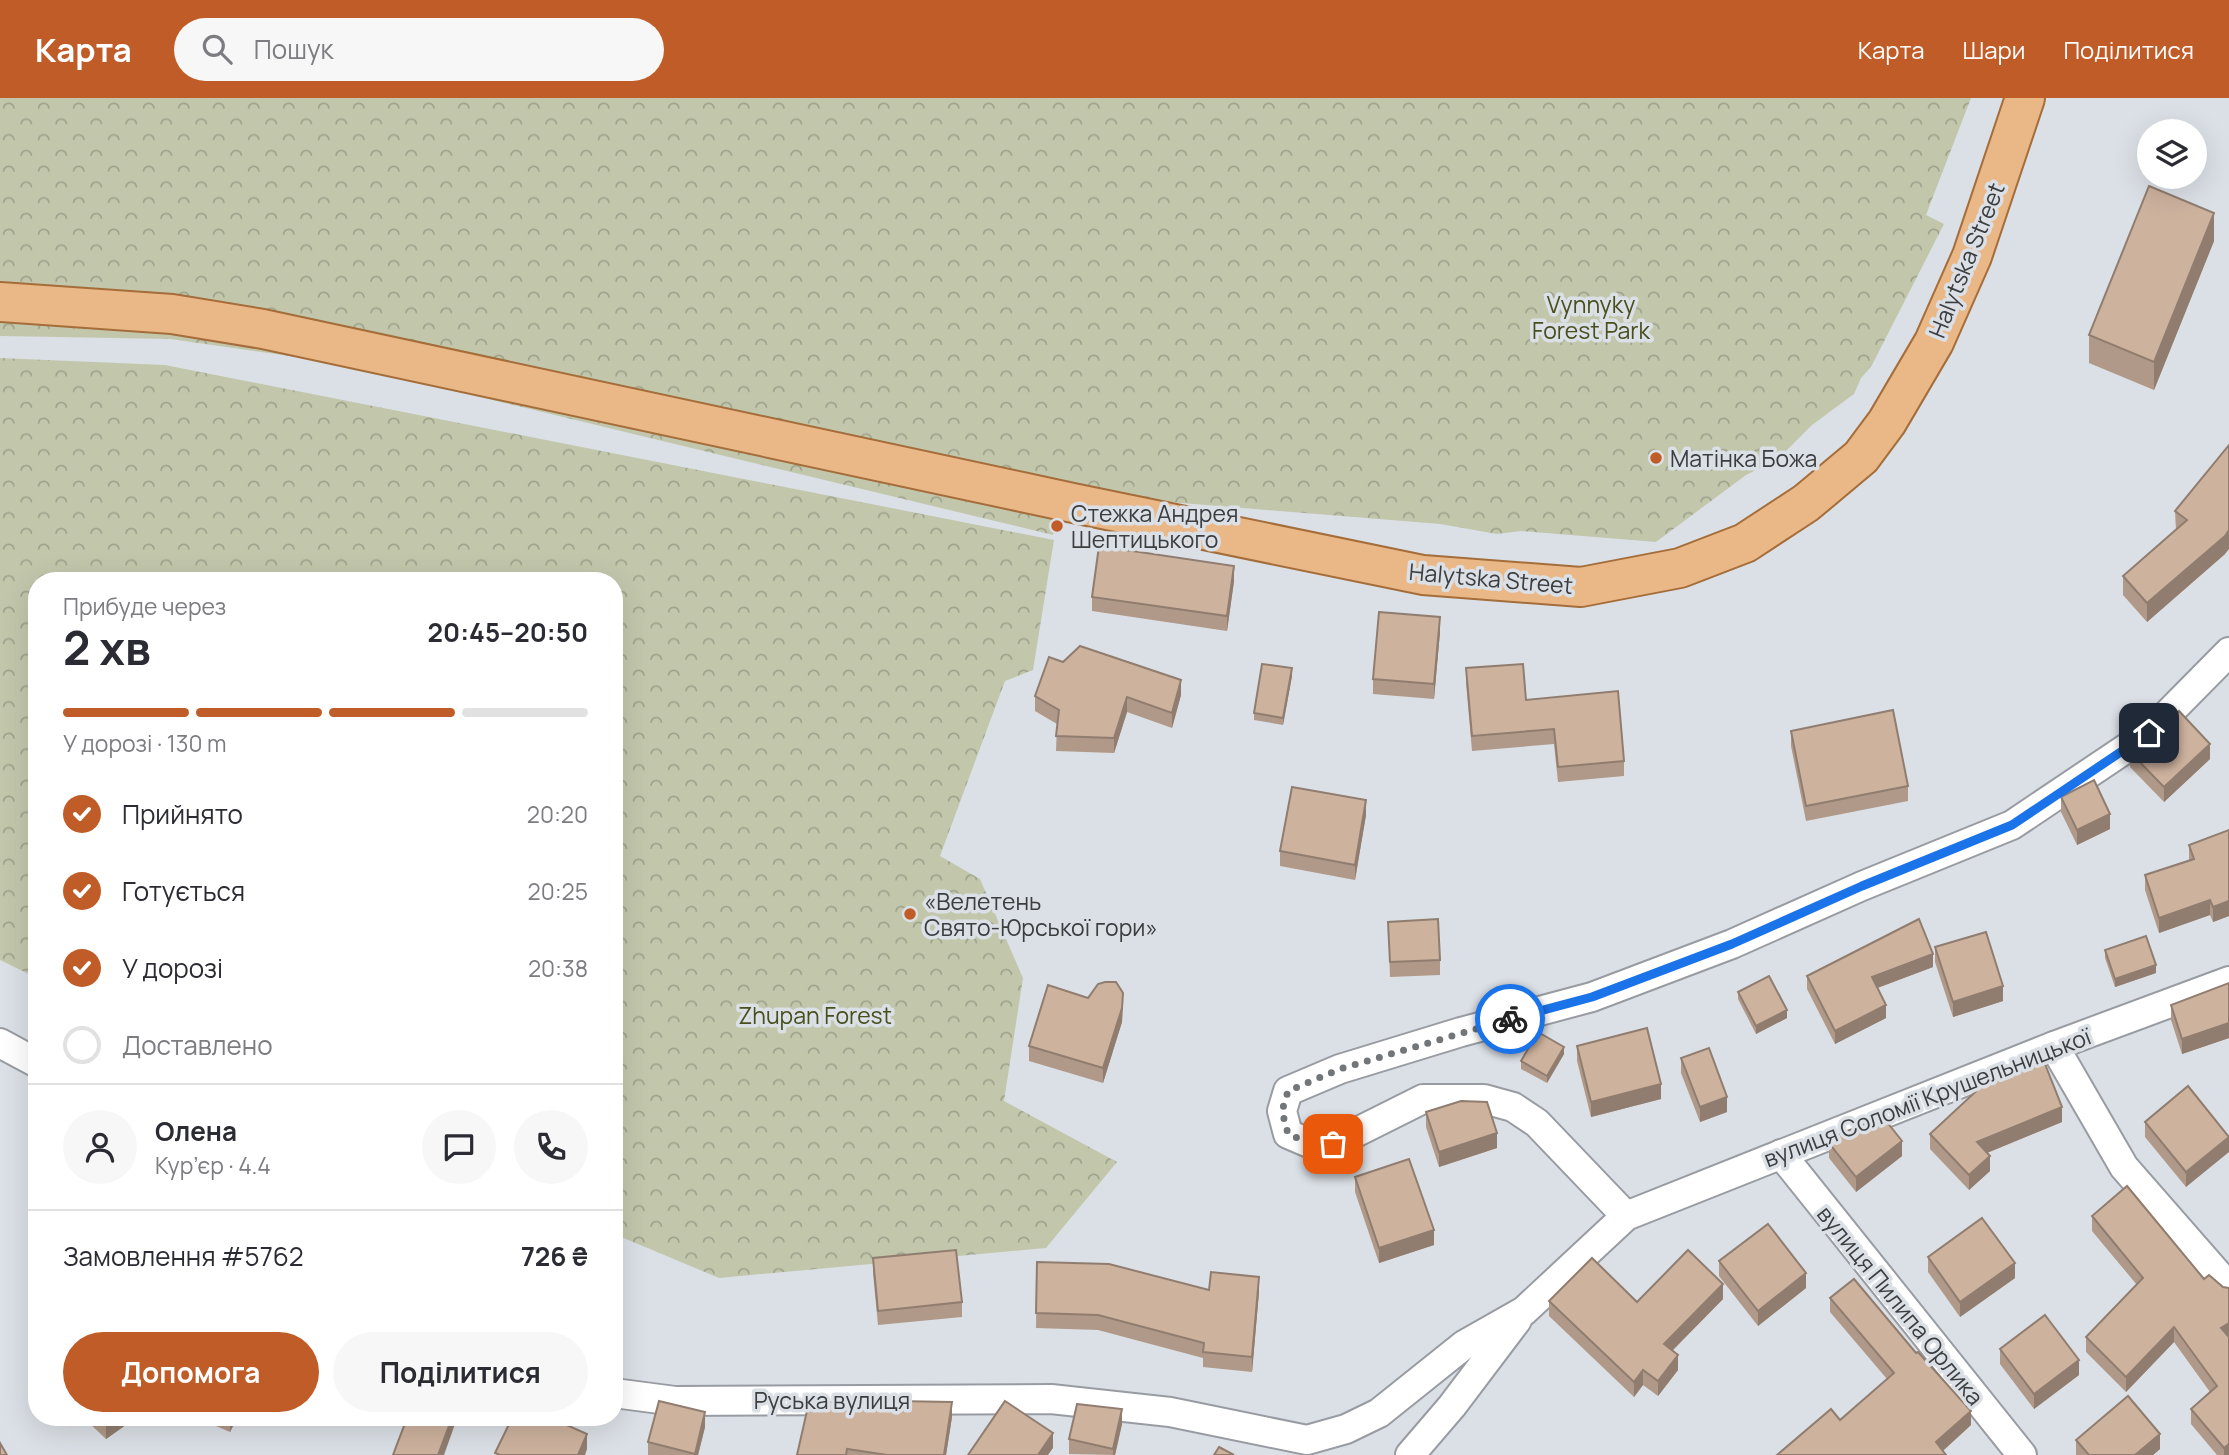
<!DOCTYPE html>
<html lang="uk">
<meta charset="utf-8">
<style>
body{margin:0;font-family:Manrope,sans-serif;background:#f7f7f7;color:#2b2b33;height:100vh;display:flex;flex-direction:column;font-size:26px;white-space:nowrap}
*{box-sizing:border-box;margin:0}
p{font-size:23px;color:#7c7c81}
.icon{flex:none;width:38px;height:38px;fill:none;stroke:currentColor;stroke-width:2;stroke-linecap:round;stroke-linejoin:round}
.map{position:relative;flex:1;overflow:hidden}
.side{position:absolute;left:28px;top:474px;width:595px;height:854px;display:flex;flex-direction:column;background:#fff;border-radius:28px;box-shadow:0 7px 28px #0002}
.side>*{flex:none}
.fabs{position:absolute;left:2137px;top:21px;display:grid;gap:14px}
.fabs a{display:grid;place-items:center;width:70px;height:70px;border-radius:50%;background:#fff;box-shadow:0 7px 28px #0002;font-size:35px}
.pin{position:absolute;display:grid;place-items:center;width:60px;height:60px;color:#fff;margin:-30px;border-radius:14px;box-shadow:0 4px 10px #0006}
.courier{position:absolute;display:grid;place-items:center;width:70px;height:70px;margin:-35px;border:5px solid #1a73e8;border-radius:50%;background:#fff;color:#222;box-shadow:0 2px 9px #0007}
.summary em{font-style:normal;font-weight:700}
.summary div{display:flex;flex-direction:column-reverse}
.summary{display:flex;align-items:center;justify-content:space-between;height:119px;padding:0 35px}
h1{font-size:46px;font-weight:700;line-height:52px}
.bar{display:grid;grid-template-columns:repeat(4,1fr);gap:10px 7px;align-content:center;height:84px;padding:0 35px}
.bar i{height:9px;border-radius:5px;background:#e1e1e2}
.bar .on{background:#c05c27}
.bar p{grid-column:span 4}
.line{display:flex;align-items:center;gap:18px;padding:0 35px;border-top:2px solid #e1e1e2}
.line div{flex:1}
.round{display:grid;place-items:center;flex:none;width:74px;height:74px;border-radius:37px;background:#f7f7f7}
ol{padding:0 35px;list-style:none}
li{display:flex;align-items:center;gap:21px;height:77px}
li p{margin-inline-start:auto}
li .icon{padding:7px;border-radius:50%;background:#c05c27;color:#fff;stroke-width:4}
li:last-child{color:#7c7c81}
li i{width:38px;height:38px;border:4px solid #e1e1e2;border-radius:50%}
.primary-button{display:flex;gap:14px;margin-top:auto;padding:14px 35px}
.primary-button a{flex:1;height:80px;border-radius:42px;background:#c05c27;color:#fff;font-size:28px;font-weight:700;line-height:80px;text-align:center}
.primary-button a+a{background:#f7f7f7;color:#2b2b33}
header{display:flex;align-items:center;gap:42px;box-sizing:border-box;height:98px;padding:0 35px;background:#c05c27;color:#fff}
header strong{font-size:33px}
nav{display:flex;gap:38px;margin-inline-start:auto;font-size:24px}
.search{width:490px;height:63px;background:#f7f7f7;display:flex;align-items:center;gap:18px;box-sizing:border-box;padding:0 24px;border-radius:38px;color:#7c7c81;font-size:26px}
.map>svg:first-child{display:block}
.forest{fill:url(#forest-crowns)}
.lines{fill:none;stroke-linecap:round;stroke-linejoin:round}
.minor-casing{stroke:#989ca2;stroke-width:32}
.primary-casing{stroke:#a46d3a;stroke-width:42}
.minor{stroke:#fff;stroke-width:28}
.primary{stroke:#eab787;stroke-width:38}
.wall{fill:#b09988}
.shaded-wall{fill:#907d6f}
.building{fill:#cdb29e;stroke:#907d6f;stroke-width:2}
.done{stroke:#737679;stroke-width:7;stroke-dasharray:0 12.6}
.route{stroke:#1a73e8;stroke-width:9}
.poi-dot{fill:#c05c27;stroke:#dbe0e6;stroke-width:2.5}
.labels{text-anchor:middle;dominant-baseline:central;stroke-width:7;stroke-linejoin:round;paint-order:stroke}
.street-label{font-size:23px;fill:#3b3d3f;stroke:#dbe0e6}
.park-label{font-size:23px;fill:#484e1c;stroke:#dbe0e6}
.poi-label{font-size:23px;fill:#3b3d3f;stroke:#dbe0e6;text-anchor:start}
</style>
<header>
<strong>Карта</strong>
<div class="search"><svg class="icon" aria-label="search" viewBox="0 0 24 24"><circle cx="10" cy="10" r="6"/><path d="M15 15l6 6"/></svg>Пошук</div>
<nav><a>Карта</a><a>Шари</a><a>Поділитися</a></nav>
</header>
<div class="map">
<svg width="2229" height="1357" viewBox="0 0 2229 1357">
<defs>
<pattern id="forest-crowns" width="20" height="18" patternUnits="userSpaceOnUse" patternTransform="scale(1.75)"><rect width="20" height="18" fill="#c2c7ac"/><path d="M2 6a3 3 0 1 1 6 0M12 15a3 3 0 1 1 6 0" fill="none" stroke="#9fa38d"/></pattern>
</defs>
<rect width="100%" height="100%" fill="#dbe0e6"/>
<g class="forest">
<path d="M0,0H1971L1926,117L1944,126L1871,269L1861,280L1854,296L1812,327L1778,361L1746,377L1656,444L1521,433L1497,436L1440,426L1070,396L1053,437L339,265L170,241L0,238Z"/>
<path d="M0,260L165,267L1054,442L1033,572L1005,583L940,758L980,781L1023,880L1004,1003L1117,1064L1046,1150L719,1180L614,1136V483H37V880L0,862Z"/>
</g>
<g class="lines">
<g class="minor-casing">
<g id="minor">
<path d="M0,945L37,965"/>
<path d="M2054,948L2124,1069L2229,1189"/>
<path d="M1781,1056L2022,1357"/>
<path d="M1626,1118L1537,1025L1513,1009L1484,1001H1423L1333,1046L1309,1045L1288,1036L1282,1013L1288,993L1340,971L1461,934L1592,899L1732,846L1862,788L2012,727L2149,635L2229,554"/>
<path d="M614,1295L675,1303L1051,1301L1170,1314L1307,1342L1346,1331L1379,1315L1464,1247L1524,1213L1626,1118L2054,948L2229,883"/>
<path d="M1410,1357L1452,1308L1517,1222"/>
</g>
</g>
<g class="primary-casing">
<path id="primary" d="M0,204L172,216L263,231L1073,405L1423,477L1581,489L1680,470L1745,445L1806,405L1861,359L1887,324L1934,244L1972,158L2025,0"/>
</g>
<use href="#minor" class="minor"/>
<use href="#primary" class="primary"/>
</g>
<g class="wall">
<path d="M2214,143L2154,292L2089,265V237Z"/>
<path d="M2175,413L2225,456L2147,524L2123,497V478L2176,432Z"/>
<path d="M1234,483L1227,533L1092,513V499Z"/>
<path d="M1440,534L1434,601L1373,596V581Z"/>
<path d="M1063,564L1181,597L1172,630L1127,614L1114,655L1056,653L1057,626L1035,613V598Z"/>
<path d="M1466,570L1526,602L1624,663V678L1558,684L1554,646L1472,653L1466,585Z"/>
<path d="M1292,578L1283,627L1254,622V615Z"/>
<path d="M1791,633L1908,688V703L1806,723L1791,648Z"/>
<path d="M2130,654L2210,661L2164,704L2130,669Z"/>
<path d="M2061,699L2110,731L2077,747L2061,714Z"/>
<path d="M1366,717L1355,782L1280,768V753Z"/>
<path d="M2229,732V818L2213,824L2210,817L2159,835L2145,792V777L2189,762V747Z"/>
<path d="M1388,824L1440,862V877L1390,879Z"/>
<path d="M1935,849L2003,903L1953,919L1935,864Z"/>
<path d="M2105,852L2156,875L2115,889L2105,860Z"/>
<path d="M1933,869L1877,890L1886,920L1835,946L1807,891V878Z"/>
<path d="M2229,885V940L2182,956L2171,922V907Z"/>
<path d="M1738,894L1787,920L1756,936L1738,901Z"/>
<path d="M1088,900L1123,910L1122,924L1103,985L1029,963V948Z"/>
<path d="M1577,948L1661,1001L1591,1019L1577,963Z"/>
<path d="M1564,956L1547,985L1521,971V963Z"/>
<path d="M1681,960L1727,1014L1700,1024L1681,975Z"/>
<path d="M1426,1014L1497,1050L1439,1069L1426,1029Z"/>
<path d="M2062,1024L1987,1055L1990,1073L1969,1092L1930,1051V1036Z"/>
<path d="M2145,1024L2229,1038L2186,1089L2145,1039Z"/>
<path d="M1829,1045L1902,1058L1856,1094L1829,1060Z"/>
<path d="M1355,1079L1434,1147L1379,1165L1355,1094Z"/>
<path d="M2092,1118L2204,1181L2229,1357H2217L2191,1326V1311L2210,1294L2174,1244L2126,1294L2086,1254V1239L2137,1187L2092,1133Z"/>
<path d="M1928,1159L2015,1180L1960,1219L1928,1174Z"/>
<path d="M873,1160L962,1204V1219L878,1227L873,1175Z"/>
<path d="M1719,1163L1806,1190L1758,1228L1719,1178Z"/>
<path d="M1037,1164L1209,1192L1259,1194L1252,1274L1203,1269V1260L1098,1232L1036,1230Z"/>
<path d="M1830,1200L1971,1327L1943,1353L1840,1322L1887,1281L1830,1214Z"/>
<path d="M1723,1201L1672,1253L1678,1272L1658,1298L1643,1287L1634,1299L1549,1218V1203L1637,1204Z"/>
<path d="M2000,1251L2079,1277L2034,1311L2000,1266Z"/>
<path d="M952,1319L946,1357H797Z"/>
<path d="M87,1320H132L123,1329L106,1341L87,1323Z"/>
<path d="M197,1320H237L230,1334Z"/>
<path d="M1122,1326L1115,1357L1069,1356V1341Z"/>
<path d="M705,1329L698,1357H648V1344Z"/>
<path d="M2076,1342L2160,1351L2153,1357H2076Z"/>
</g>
<g class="shaded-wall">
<path d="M2214,115V143L2154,292V264Z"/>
<path d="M2229,432V451L2225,456L2147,524V505Z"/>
<path d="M1234,468V483L1227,533V518Z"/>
<path d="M1440,519V534L1434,601V586Z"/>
<path d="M1292,570V578L1283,627V620Z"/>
<path d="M1181,582V597L1172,630V615Z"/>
<path d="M1127,599V614L1114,655V640Z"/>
<path d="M2210,646V661L2164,704V689Z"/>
<path d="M1366,702V717L1355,782V767Z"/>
<path d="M2110,716V731L2077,747V732Z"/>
<path d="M2210,802V817L2159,835V820Z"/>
<path d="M2229,803V818L2213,824V809Z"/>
<path d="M1933,856V869L1872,892V879Z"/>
<path d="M2156,867V875L2115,889V881Z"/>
<path d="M2003,888V903L1953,919V904Z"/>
<path d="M1123,895L1122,924L1103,985V970Z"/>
<path d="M1886,907V920L1835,946V933Z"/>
<path d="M1787,912V920L1756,936V928Z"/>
<path d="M2229,925V940L2182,956V941Z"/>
<path d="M1564,949V956L1547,985V978Z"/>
<path d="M1661,986V1001L1591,1019V1004Z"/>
<path d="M1727,999V1014L1700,1024V1009Z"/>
<path d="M2062,1009V1024L1977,1059V1044Z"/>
<path d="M1497,1035V1050L1439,1069V1054Z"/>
<path d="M2229,1039V1054L2186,1089V1074Z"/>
<path d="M1902,1043V1058L1856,1094V1079Z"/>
<path d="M1990,1058V1073L1969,1092V1077Z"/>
<path d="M1434,1132V1147L1379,1165V1150Z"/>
<path d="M2015,1165V1180L1960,1219V1204Z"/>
<path d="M1806,1175V1190L1758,1228V1213Z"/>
<path d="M1259,1179V1194L1252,1274V1259Z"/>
<path d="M1723,1186V1201L1664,1261V1246Z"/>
<path d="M2229,1225V1240L2221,1230Z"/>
<path d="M2174,1229V1244L2126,1294V1279Z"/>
<path d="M1678,1257V1272L1658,1298V1283Z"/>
<path d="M2079,1262V1277L2034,1311V1296Z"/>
<path d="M1643,1272V1287L1634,1299V1284Z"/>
<path d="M952,1304V1319L946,1357H944Z"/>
<path d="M1122,1311V1326L1115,1357H1113V1351Z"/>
<path d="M1971,1313V1327L1938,1357L1936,1344Z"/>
<path d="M705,1314V1329L698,1357H695Z"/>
<path d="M116,1320H132L123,1329L106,1341V1326Z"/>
<path d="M230,1320H237L230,1334Z"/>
<path d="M452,1320H455V1326L444,1357H438Z"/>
<path d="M1053,1335V1350L1048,1357H1038Z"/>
<path d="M587,1336V1351L585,1357H578Z"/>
<path d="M2160,1336V1351L2153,1357H2135Z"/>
<path d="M2229,1346V1357H2224V1350Z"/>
</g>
<g class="building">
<path d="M2149,88L2214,115L2154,264L2089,237Z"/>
<path d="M2229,347V432L2225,438L2147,505L2123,478L2187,422L2175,413Z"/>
<path d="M1099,448L1234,468L1227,518L1092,499Z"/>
<path d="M1379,514L1440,519L1434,586L1373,581Z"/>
<path d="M1080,548L1181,582L1172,615L1127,599L1114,640L1056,638L1059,612L1035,598L1049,559L1063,564Z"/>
<path d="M1262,566L1292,570L1283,620L1254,615Z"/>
<path d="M1523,566L1526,602L1618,593L1624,663L1558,669L1554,631L1472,638L1466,570Z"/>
<path d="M1893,612L1908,688L1806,708L1791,633Z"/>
<path d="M2179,613L2210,646L2164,689L2130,654L2158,634Z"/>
<path d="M2094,682L2110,716L2077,732L2061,699Z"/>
<path d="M1292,689L1366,702L1355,767L1280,753Z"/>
<path d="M2229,732V803L2213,809L2210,802L2159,820L2145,777L2194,761L2189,747Z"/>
<path d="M1438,821L1440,862L1390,864L1388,824Z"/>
<path d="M1919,821L1933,856L1872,879L1886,907L1835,933L1807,878Z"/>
<path d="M1986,834L2003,888L1953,904L1935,849Z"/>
<path d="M2146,838L2156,867L2115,881L2105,852Z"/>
<path d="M1769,878L1787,912L1756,928L1738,894Z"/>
<path d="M1105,884H1116L1123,895L1122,910L1103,970L1029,948L1048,887L1088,900L1098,886Z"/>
<path d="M2229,885V925L2182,941L2171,907Z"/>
<path d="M1647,930L1661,986L1591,1004L1577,948Z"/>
<path d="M1538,934L1564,949L1547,978L1521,963Z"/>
<path d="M1709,950L1727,999L1700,1009L1681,960Z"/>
<path d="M2043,961L2062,1009L1977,1044L1990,1058L1969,1077L1930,1036L1987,983Z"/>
<path d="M2188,988L2229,1039L2186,1074L2145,1024Z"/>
<path d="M1461,1003L1487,1004L1497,1035L1439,1054L1426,1014Z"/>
<path d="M1883,1019L1902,1043L1856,1079L1829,1045L1839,1036Z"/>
<path d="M1409,1061L1434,1132L1379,1150L1355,1079Z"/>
<path d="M2127,1088L2204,1181L2209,1177L2223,1189L2229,1190V1225L2221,1230L2229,1239V1346L2224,1350L2191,1311L2217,1288L2174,1229L2126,1279L2086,1239L2143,1180L2092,1118Z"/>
<path d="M1982,1120L2015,1165L1960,1204L1928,1159Z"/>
<path d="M1768,1126L1806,1175L1758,1213L1719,1163Z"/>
<path d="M956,1152L962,1204L878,1213L873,1160Z"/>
<path d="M1688,1152L1723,1186L1664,1246L1678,1257L1658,1283L1643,1272L1634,1284L1549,1203L1592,1160L1637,1204Z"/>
<path d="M1037,1164L1109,1166L1209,1192L1211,1174L1259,1179L1252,1259L1203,1254L1204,1245L1098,1217L1036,1215Z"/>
<path d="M1854,1181L1916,1255L1918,1254L1971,1313L1936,1344L1946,1357H1777L1831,1311L1840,1322L1894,1275L1830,1200Z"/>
<path d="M2045,1217L2079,1262L2034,1296L2000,1251Z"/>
<path d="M2128,1298L2160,1336L2135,1357H2089L2076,1342Z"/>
<path d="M659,1303L705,1314L695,1356L648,1344Z"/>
<path d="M895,1303L952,1304L944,1357H887L847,1351L846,1357H797L809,1304H856L894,1312Z"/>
<path d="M1005,1303L1053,1335L1038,1357H968Z"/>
<path d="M1077,1306L1122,1311L1113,1351L1069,1341Z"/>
<path d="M99,1320H116L106,1326Z"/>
<path d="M407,1320H452L438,1357H393Z"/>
<path d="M512,1320H551L587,1336L578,1357H500L495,1355Z"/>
<path d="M0,1345L7,1357H0Z"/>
<path d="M1219,1349L1234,1357H1214Z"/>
</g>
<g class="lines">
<path class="done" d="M1333,1046L1309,1045L1288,1036L1282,1013L1288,993L1340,971L1510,921"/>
<path class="route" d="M1510,921L1592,899L1732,846L1862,788L2012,727L2149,635"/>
</g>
<g class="poi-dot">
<circle cx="1656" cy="360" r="7"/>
<circle cx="1057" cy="428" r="7"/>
<circle cx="910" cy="816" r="7"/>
</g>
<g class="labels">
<g class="street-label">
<text transform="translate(1966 162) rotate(-68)">Halytska Street</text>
<text transform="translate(1491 480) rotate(5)">Halytska Street</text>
<text transform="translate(1927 999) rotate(-21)">вулиця Соломії Крушельницької</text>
<text transform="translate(1901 1207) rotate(51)">вулиця Пилипа Орлика</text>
<text x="832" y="1302">Руська вулиця</text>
</g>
<g class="park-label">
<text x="1591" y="206">Vynnyky<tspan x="1591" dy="26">Forest Park</tspan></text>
<text x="815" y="917">Zhupan Forest</text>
</g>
<g class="poi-label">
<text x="1670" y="360">Матінка Божа</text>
<text x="1071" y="415">Стежка Андрея<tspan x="1071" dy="26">Шептицького</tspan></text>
<text x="924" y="803">«Велетень<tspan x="924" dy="26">Свято-Юрської гори»</tspan></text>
</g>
</g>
</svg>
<div class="fabs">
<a><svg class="icon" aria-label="layers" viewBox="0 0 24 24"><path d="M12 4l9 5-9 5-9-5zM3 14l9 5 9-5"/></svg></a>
</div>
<div class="pin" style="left:1333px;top:1046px;background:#ea580c"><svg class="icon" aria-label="bag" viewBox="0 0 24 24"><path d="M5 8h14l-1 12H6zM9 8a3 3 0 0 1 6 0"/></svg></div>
<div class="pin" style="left:2149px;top:635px;background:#1f2937"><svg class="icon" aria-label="home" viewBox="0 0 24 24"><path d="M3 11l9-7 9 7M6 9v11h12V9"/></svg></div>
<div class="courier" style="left:1510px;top:921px"><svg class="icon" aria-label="bike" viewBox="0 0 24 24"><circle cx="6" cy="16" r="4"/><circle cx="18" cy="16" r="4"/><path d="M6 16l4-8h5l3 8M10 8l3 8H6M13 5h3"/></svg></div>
<section class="side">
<div class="summary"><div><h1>2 хв</h1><p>Прибуде через</p></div><em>20:45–20:50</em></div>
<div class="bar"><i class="on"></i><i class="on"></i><i class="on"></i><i></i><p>У дорозі · 130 m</p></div>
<ol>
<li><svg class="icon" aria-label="check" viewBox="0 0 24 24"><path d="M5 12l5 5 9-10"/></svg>Прийнято<p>20:20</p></li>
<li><svg class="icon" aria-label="check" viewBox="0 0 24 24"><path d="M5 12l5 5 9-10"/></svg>Готується<p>20:25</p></li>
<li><svg class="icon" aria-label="check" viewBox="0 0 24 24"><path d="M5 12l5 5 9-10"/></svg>У дорозі<p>20:38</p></li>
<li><i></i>Доставлено</li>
</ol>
<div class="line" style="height:126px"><a class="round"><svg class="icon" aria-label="person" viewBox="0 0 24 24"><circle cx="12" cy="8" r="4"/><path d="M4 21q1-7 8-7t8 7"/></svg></a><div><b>Олена</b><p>Кур’єр · 4.4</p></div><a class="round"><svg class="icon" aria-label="chat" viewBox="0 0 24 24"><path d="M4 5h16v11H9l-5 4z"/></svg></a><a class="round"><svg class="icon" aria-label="phone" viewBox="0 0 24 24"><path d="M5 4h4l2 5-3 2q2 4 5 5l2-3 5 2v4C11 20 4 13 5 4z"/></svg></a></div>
<div class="line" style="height:91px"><div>Замовлення #5762</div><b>726 ₴</b></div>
<div class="primary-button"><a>Допомога</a><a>Поділитися</a></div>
</section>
</div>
